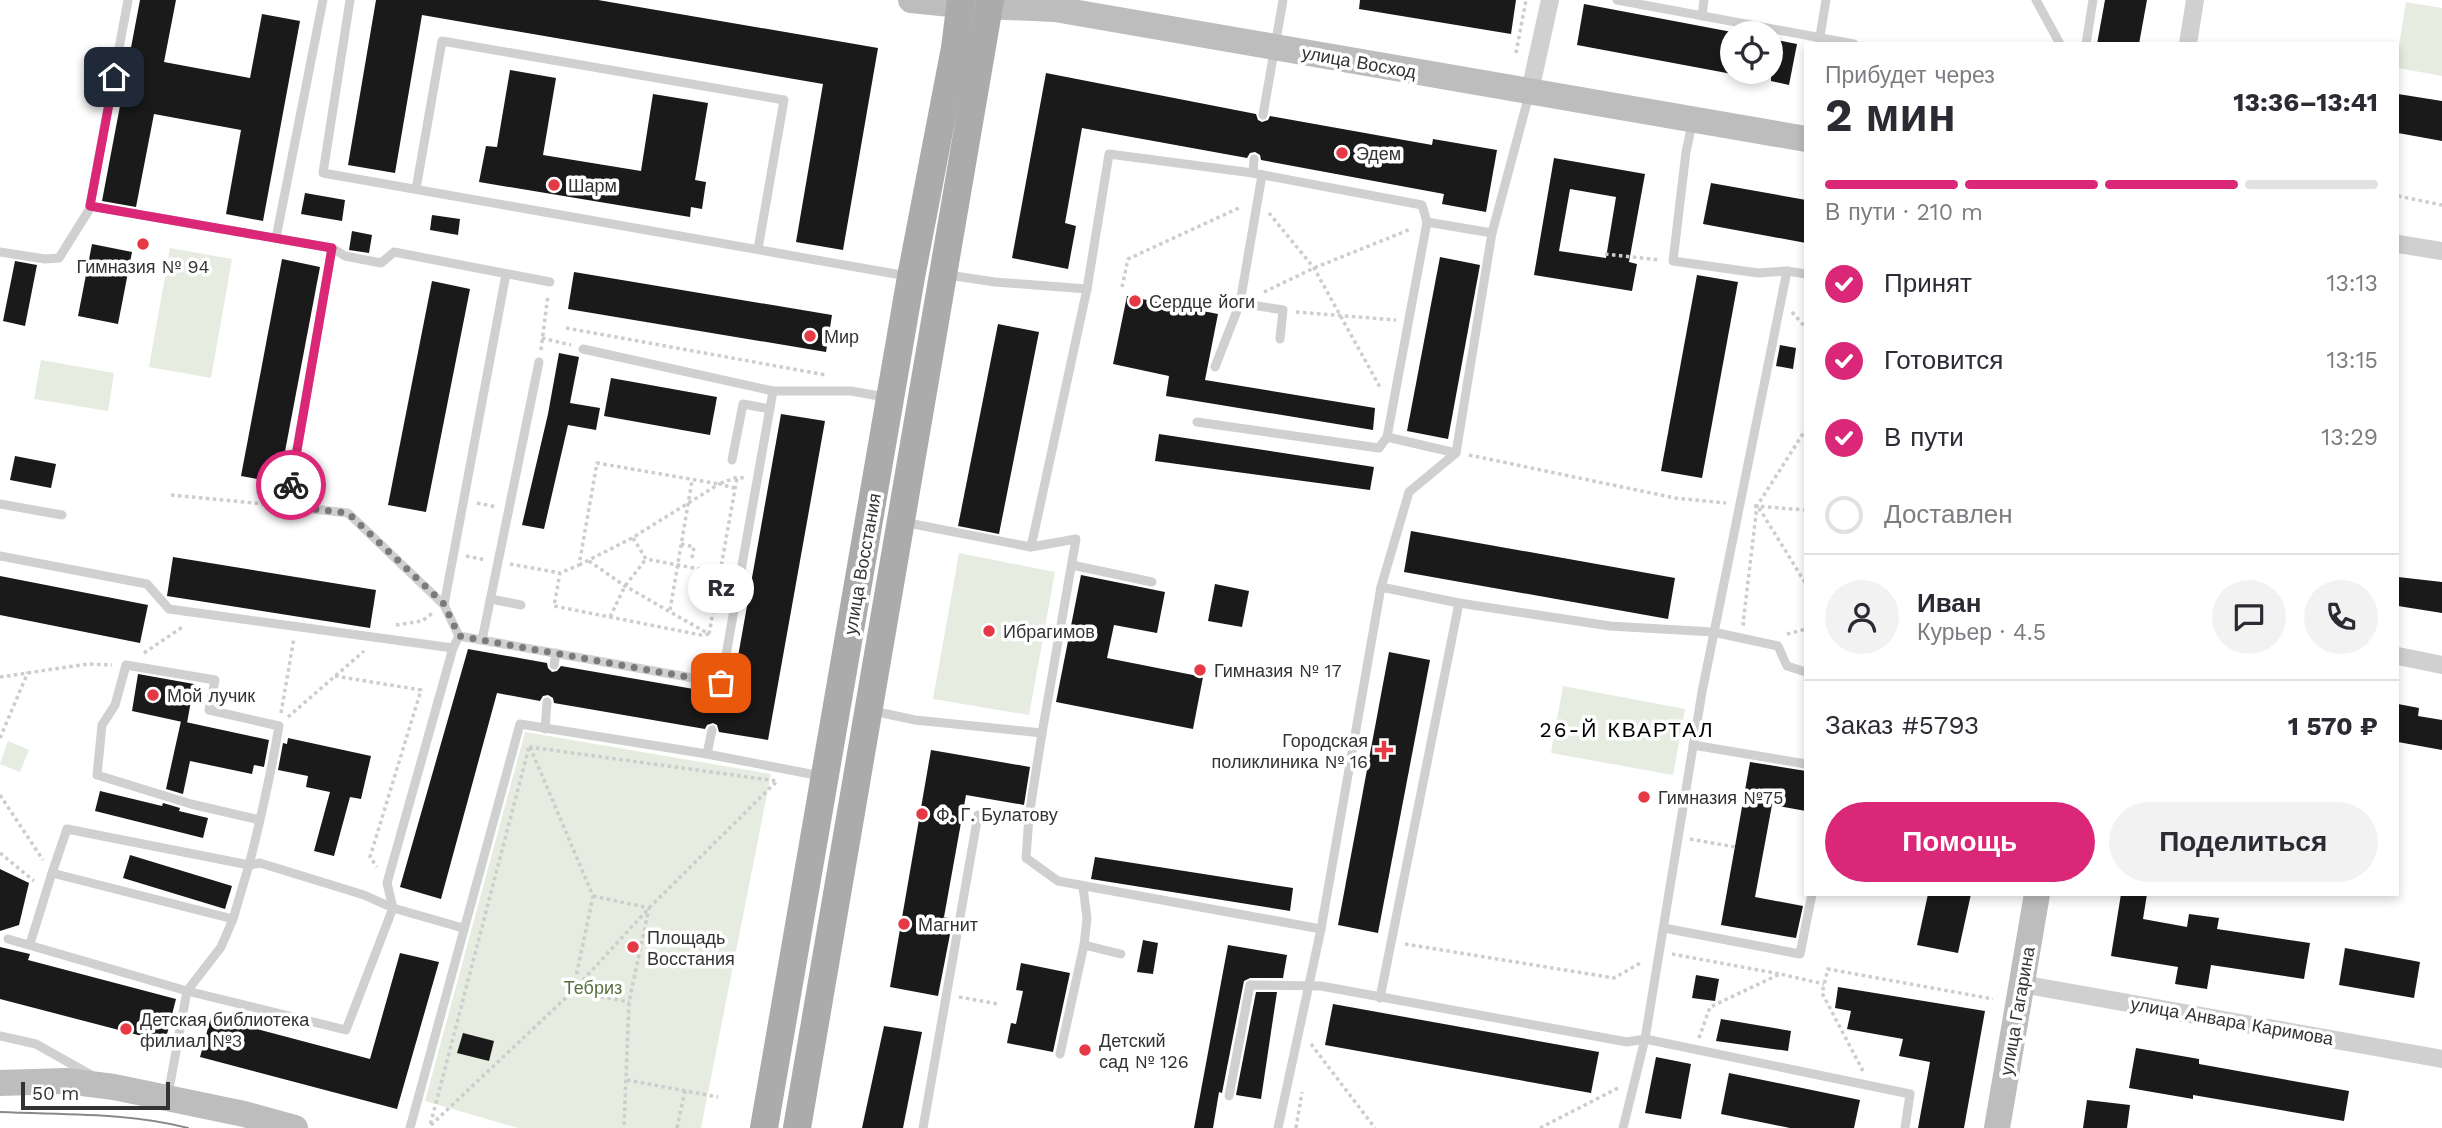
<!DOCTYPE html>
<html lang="ru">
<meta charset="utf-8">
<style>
body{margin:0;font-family:"Work Sans",sans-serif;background:#f2f2f3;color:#2b2b33;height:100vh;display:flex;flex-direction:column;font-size:26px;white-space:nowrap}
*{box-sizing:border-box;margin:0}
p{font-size:23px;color:#7c7c81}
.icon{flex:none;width:38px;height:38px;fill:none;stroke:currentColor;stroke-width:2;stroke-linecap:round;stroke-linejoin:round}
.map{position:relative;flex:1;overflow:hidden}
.drawer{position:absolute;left:1804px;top:42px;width:595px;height:854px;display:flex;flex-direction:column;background:#fff;border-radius:0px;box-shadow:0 4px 10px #0003}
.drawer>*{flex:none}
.buttons{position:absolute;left:1720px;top:21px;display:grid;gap:14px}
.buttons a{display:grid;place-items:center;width:63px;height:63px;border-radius:50%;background:#fff;box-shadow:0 4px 10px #0003;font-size:35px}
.scale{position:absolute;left:21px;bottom:18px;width:149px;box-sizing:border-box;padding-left:7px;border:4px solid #333;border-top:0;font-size:19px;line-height:24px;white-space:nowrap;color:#333;-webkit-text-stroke:5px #fff;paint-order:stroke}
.pin{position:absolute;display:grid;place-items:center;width:60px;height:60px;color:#fff;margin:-30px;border-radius:14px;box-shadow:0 4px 10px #0006}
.courier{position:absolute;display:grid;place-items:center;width:70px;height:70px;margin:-35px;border:5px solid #db2777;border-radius:50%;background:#fff;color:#222;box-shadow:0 2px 9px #0007}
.bubble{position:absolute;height:49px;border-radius:24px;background:#fff;box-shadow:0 4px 10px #0003;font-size:23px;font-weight:700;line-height:49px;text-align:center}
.summary em{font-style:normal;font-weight:700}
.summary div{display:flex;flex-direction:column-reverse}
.summary{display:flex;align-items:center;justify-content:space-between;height:119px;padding:0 21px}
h1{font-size:46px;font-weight:700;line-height:52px}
.bar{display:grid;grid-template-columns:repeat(4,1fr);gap:10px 7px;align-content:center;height:84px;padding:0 21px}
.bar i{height:9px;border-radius:5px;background:#e1e1e2}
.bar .selected{background:#db2777}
.bar p{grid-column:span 4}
.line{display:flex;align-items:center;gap:18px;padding:0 21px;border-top:2px solid #e1e1e2}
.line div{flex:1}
.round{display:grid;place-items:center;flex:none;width:74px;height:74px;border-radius:37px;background:#f2f2f3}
ol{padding:0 21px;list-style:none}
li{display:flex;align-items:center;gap:21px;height:77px}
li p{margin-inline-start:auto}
li .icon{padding:7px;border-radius:50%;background:#db2777;color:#fff;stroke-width:4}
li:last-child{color:#7c7c81}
li i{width:38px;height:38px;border:4px solid #e1e1e2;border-radius:50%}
.primary-button{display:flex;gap:14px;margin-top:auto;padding:14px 21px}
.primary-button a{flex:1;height:80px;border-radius:42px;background:#db2777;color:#fff;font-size:28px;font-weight:700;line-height:80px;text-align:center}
.primary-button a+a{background:#f2f2f3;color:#2b2b33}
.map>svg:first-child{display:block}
.green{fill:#e6ecdf}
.building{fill:#1a1a1a;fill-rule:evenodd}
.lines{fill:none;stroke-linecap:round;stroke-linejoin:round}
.path{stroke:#cdcdcd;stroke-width:3.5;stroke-dasharray:3.5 3.5;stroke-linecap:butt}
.lane{stroke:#d0d0d0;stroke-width:9}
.street{stroke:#d0d0d0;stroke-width:18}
.secondary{stroke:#bdbdbd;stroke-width:26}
.primary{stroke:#ababab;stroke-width:28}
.tram{stroke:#888;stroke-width:2}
.done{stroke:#7a7a7a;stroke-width:7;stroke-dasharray:0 12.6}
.route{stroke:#db2777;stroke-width:9}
.poi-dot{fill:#e63946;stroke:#fff;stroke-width:2.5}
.labels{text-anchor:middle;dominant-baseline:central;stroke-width:7;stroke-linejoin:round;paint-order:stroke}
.street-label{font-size:18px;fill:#333;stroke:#fff}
.poi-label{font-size:18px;fill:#333;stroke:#fff;text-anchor:start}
.park-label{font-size:18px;fill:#56703f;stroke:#fff}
.quarter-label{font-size:21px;letter-spacing:2px;fill:#000;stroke:#fff}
</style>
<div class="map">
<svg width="2442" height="1128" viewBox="0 0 2442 1128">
<rect width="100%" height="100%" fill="#fff"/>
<g class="green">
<path d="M2406,2L2442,8V76L2398,68V51Z"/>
<path d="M170,248L232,259L211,378L149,367Z"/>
<path d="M41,360L114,373L108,411L34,399Z"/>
<path d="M959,553L1055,572L1029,715L933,699Z"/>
<path d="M1563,686L1685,709L1673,775L1551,753Z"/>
<path d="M525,732L771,774L701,1128H518L425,1101Z"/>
<path d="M8,741L29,750L20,772L0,764Z"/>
</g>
<g class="building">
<path d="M140,0H176L164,62L250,78L262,14L300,21L263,221L226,214L241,130L154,114L136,207L102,201Z"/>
<path d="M376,0H598L878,48L843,250L796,242L823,84L422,15L395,173L348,165Z"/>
<path d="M1360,0H1516L1511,34L1359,9Z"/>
<path d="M2105,0H2147L2139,44H2097Z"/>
<path d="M1584,4L1732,32V74L1577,45Z"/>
<path d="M1771,39L1797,44L1789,85L1771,81Z"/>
<path d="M510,70L556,78L543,155L641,171L653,94L708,103L695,180L706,182L702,209L691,207L690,217L479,182L486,146L497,147Z"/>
<path d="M1046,73L1256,114L1258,120L1262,122L1268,120L1270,116L1432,145L1433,139L1497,150L1486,212L1442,204L1444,194L1261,160L1260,155L1255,152L1250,153L1247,158L1082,128L1065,223L1076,226L1068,269L1012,258Z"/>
<path d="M2398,94L2442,101V141L2398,133Z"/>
<path d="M1554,158L1645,174L1629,262L1637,264L1632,291L1534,275ZM1570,189L1616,197L1606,258L1559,251Z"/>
<path d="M1711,183L1806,200V243L1703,224Z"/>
<path d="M305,193L345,200L342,221L301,214Z"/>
<path d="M432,215L460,219L458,235L430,230Z"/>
<path d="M352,231L372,235L369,253L349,250Z"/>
<path d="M92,244L132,252L118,324L78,316Z"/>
<path d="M1440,257L1480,265L1448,439L1407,431Z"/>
<path d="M282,259L320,267L279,483L241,476Z"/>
<path d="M15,261L37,265L25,326L3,321Z"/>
<path d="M574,272L832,315L826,352L568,309Z"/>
<path d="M1697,275L1738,282L1702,478L1661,471Z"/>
<path d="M432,281L470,289L426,512L388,505Z"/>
<path d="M1127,296L1218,314L1205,380L1375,408L1373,430L1166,396L1169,376L1113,364Z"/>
<path d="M998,324L1039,332L999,534L958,526Z"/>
<path d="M1780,345L1796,348L1793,369L1776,366Z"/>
<path d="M559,353L579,357L570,403L600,408L596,430L568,425L544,529L522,525L548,414Z"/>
<path d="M611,378L717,397L710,435L604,416Z"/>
<path d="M781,414L825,421L768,740L719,732L717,725L713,723L707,725L705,729L554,703L553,698L548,695L543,696L540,701L497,693L441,899L400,887L468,649L547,663L548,668L552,672L557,671L561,666L711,692L713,698L717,701L722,699L725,695L731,696Z"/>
<path d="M1159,434L1374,467L1370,490L1155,461Z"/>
<path d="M15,456L56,464L51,488L10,480Z"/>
<path d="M1411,531L1675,578L1668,619L1404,572Z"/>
<path d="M173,557L376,590L370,628L167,596Z"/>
<path d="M1081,575L1165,592L1157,633L1114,625L1107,658L1203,677L1193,729L1056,702Z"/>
<path d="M0,576L148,605L140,643L0,615Z"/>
<path d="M2398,577L2442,582V613L2398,606Z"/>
<path d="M1215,584L1249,591L1242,627L1208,621Z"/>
<path d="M1389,652L1430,660L1378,933L1338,925Z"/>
<path d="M138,674L194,684L187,723L132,711Z"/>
<path d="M2398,704L2419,708L2418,716L2442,720V750L2398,742Z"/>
<path d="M181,721L269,740L264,767L254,765L252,774L190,761L183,794L166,789Z"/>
<path d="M288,738L371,756L361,799L350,797L334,856L314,851L330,792L306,787L308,776L278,770L283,743L287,744Z"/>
<path d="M931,750L1030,767L1024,805L966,795L944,917L953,919L938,996L890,987Z"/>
<path d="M1750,762L1806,771V811L1772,805L1755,897L1803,906L1796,938L1721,925Z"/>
<path d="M100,791L162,806L163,803L180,808L179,811L208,818L203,838L95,811Z"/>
<path d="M130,855L232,886L225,909L123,878Z"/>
<path d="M1095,857L1293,888L1290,911L1091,879Z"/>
<path d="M0,869L29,883L19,925L0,931Z"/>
<path d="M1928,894H1971L1958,953L1917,945Z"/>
<path d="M2121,894H2147L2143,919L2187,927L2189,914L2219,918L2217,929L2310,943L2304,979L2211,965L2207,989L2175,984L2178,967L2111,956Z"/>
<path d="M1143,940L1158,943L1153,974L1137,972Z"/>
<path d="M1228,945L1287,955L1283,978H1250L1244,981L1222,1093L1219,1092L1213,1128H1194Z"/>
<path d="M0,947L30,954L28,960L176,999L165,1042L0,999Z"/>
<path d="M2345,948L2420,962L2414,998L2339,985Z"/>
<path d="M400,953L439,962L397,1109L200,1057L211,1017L370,1059Z"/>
<path d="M1021,963L1070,973L1053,1052L1007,1043L1011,1023L1016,1024L1023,991L1016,990Z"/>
<path d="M1696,975L1719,979L1715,1001L1692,998Z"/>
<path d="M1838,987L1985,1011L1964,1128H1918L1930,1062L1899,1056L1903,1039L1847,1029L1851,1011L1835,1008Z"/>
<path d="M1256,992H1277L1261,1099L1236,1095Z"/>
<path d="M1333,1004L1599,1052L1591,1093L1325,1045Z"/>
<path d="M1721,1019L1791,1031L1788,1051L1716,1041Z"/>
<path d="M884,1026L922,1032L903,1128H862Z"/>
<path d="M463,1033L494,1041L489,1061L457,1053Z"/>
<path d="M2136,1048L2199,1059V1064L2349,1091L2344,1121L2193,1095V1099L2129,1088Z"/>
<path d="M1656,1057L1691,1064L1681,1119L1645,1113Z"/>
<path d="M1729,1073L1860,1100L1854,1128H1790L1721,1114Z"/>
<path d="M2087,1100L2130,1105L2127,1128H2083Z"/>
</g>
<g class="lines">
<g class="path">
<path d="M1516,53L1526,0"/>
<path d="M2398,196L2442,205"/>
<path d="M1269,213L1314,268L1381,389"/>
<path d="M1605,254L1660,260"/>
<path d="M1122,287L1128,259L1241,207"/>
<path d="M1264,292L1314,268L1411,229"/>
<path d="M1296,312L1396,320"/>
<path d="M1792,312L1806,328"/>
<path d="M566,328L826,375"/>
<path d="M542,338L571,345"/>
<path d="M541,350L548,295"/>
<path d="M1469,455L1675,498L1726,503"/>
<path d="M171,495L275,505"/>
<path d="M477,503L497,507"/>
<path d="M1754,506L1806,510"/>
<path d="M1759,508L1806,584"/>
<path d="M633,538L646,559L720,573"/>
<path d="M681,544L694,547L692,558"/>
<path d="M466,556L486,560"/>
<path d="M589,561L625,586L707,633"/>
<path d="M510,564L560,573"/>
<path d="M579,565L632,538L719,484L735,488"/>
<path d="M670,610L692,481"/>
<path d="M610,617L625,586L646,559"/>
<path d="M1745,624H1743L1757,506L1806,429"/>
<path d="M396,625L422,621L434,612"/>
<path d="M709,634L701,635L554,606L560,573L579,565L597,463L719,484L737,477L744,478"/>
<path d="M709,634L737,478"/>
<path d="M1787,634L1806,629"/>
<path d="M144,653L184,626"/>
<path d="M335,676L421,690L370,857L377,867"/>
<path d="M0,677L88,664L112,665"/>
<path d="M281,713L294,638"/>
<path d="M288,717L364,651"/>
<path d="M0,738L28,672"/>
<path d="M529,747L777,781L649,908L573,991L430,1126Z"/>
<path d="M530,747L593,896L573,991L629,1002"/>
<path d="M0,795L43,860"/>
<path d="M1690,839L1735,847"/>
<path d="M0,853L34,881"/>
<path d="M593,896L649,908L629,1002L624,1128"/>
<path d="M1405,944L1614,978L1642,962"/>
<path d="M1672,954L1780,974"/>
<path d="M959,997L998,1004"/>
<path d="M1699,1038L1710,1007L1780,974L1824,984"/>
<path d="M1311,1044L1375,1128"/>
<path d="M1863,1071L1822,993L1828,969L1993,999"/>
<path d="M627,1080L718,1097"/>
<path d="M677,1128L685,1091"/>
<path d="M1296,1128L1302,1092"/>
<path d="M1540,1128L1618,1088"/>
</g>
<g class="lane">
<path d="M350,0L323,173L907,276"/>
<path d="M1617,0L1854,44"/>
<path d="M2036,0L2060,44"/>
<path d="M1702,16L1704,0"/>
<path d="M1819,42L1826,0"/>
<path d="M2086,44L2093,0"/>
<path d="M1263,115L1283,0"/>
<path d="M1692,124L1686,152L1673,261L1758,273L1787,271"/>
<path d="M1254,159L1253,173L1422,205L1427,222L1492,233"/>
<path d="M416,189L442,41L784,100L758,249"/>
<path d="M90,206L332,248L345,256L381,263L394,252L550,282"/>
<path d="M276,238L323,0"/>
<path d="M332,248L287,506L348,513L444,605L459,636"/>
<path d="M0,252L45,259L59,258L89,210L128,0"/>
<path d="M1806,274L1787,271L1702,692L1645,1039L1910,1094L1905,1128"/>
<path d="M948,275L995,282L1087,289L1109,154L1253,173"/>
<path d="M1240,303L1283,310L1280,339"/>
<path d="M583,349L773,391"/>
<path d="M1215,367L1240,303L1262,175"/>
<path d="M1197,422L1379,448L1387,437L1427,222"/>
<path d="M1387,437L1456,453L1492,233L1529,95"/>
<path d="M732,460L743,404L770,409"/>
<path d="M0,504L62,515"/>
<path d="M903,522L1031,547L1076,539L1042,733"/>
<path d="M1031,547L1087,289"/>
<path d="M0,556L147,584L169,609L453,648"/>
<path d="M1072,565L1152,582"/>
<path d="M1381,587L1459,603L1610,626L1713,632L1778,646L1787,666L1806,672"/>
<path d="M491,599L521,605"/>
<path d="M444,605L506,274"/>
<path d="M482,640L539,362"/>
<path d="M554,665L556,653"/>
<path d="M718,694L721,683"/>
<path d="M873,711L915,720L1042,733L1029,816L1026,858L1058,881L1321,929"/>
<path d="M545,729L547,702"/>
<path d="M1693,745L1806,764"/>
<path d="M707,754L712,730"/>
<path d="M52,873L67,829L249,865C261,818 271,773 279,726L209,710L215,680L126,665L115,705L102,725L97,775L191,804L260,820"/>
<path d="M1664,928L1800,954L1812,894"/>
<path d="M8,939L187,991L346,1030L393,908L387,883L453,648L459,636L721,683L773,391H851L885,397"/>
<path d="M30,944L52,873L233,919"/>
<path d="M1084,945L1121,954"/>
<path d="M1380,998L1459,603"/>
<path d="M0,1036L36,1044L91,1075"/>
<path d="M1060,1054L1084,945L1087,918L1083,887"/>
<path d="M168,1095L187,991L221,947L233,919L249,865L260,863L364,895L393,908L463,928"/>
<path d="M1229,1096L1250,985L1321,986L1627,1042L1645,1039L1623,1128"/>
<path d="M410,1128L520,724L707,754L821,776"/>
<path d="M923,1128L978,815L1029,816"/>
<path d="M1278,1128L1321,929L1381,587L1409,492L1456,453"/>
</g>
<g class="street">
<path d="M2188,44L2195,0"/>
<path d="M1530,91L1550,0"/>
<path d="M2398,244L2442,251"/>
<path d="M2398,656L2442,665"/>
<path d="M2022,984L2442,1059"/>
</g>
<g class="secondary">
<path d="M911,0L960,5L1055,9L1806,139"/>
<path d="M0,1083L66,1081L114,1087L244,1114L295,1128"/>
<path d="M1997,1128L2037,894"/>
</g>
<g class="primary">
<path d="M764,1128L911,277L955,48L961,0"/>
<path d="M797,1128L990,0"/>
</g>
<path class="tram" d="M0,1112C62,1115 128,1112 188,1128"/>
</g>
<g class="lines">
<path class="done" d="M291,485L287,506L348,513L444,604L459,636L721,683"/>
<path class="route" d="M114,77L90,206L332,248L291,485"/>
</g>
<g class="poi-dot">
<circle cx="1342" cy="153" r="7"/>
<circle cx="554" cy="185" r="7"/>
<circle cx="143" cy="244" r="7"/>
<circle cx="1135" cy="301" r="7"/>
<circle cx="810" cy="336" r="7"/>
<circle cx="989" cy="631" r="7"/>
<circle cx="1200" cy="670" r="7"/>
<circle cx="153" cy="695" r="7"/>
<path d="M1380.5 739.5h7v7h7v7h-7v7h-7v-7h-7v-7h7z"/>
<circle cx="1644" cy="797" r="7"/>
<circle cx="922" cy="814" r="7"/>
<circle cx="904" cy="924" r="7"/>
<circle cx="633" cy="947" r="7"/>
<circle cx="126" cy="1029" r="7"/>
<circle cx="1085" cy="1050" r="7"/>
</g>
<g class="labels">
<g class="street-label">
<text transform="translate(1359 62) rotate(10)">улица Восход</text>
<text transform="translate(862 564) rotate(-80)">улица Восстания</text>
<text transform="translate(2017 1011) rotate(-80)">улица Гагарина</text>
<text transform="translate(2232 1021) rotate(10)">улица Анвара Каримова</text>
</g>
<g class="poi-label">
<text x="1356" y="153">Эдем</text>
<text x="568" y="185">Шарм</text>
<text x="143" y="266" text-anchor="middle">Гимназия № 94</text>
<text x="1149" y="301">Сердце йоги</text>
<text x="824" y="336">Мир</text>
<text x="1003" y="631">Ибрагимов</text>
<text x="1214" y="670">Гимназия № 17</text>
<text x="167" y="695">Мой лучик</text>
<text x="1368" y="740" text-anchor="end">Городская<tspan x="1368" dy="21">поликлиника № 16</tspan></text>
<text x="1658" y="797">Гимназия №75</text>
<text x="936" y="814">Ф. Г. Булатову</text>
<text x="918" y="924">Магнит</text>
<text x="647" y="937">Площадь<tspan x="647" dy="21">Восстания</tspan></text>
<text x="140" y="1019">Детская библиотека<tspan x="140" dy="21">филиал №3</tspan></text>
<text x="1099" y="1040">Детский<tspan x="1099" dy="21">сад № 126</tspan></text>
</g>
<g class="park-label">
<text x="593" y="987">Тебриз</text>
</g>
<g class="quarter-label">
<text x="1627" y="729">26-Й КВАРТАЛ</text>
</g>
</g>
</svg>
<div class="buttons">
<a><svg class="icon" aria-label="locate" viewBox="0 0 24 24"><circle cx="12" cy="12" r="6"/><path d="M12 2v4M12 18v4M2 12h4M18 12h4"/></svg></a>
</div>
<div class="scale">50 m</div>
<div class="pin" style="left:721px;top:683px;background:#ea580c"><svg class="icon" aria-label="bag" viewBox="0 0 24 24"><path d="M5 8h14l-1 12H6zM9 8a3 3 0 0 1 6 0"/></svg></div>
<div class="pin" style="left:114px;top:77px;background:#1f2937"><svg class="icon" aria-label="home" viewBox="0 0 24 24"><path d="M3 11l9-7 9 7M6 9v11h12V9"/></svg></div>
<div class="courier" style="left:291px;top:485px"><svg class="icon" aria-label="bike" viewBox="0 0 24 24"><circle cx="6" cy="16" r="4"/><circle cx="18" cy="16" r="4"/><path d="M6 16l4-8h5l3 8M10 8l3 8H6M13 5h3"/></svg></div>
<div class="bubble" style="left:688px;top:564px;width:66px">Rz</div>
<section class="drawer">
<div class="summary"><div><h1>2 мин</h1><p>Прибудет через</p></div><em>13:36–13:41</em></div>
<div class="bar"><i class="selected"></i><i class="selected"></i><i class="selected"></i><i></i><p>В пути · 210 m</p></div>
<ol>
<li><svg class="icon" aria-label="check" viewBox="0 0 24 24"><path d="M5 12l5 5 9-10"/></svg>Принят<p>13:13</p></li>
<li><svg class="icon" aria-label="check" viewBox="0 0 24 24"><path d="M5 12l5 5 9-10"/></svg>Готовится<p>13:15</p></li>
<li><svg class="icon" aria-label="check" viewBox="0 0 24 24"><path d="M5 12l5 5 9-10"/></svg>В пути<p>13:29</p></li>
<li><i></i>Доставлен</li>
</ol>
<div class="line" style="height:126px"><a class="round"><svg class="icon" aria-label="person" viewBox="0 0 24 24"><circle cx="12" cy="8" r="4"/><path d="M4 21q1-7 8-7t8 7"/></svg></a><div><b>Иван</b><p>Курьер · 4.5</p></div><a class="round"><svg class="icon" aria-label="chat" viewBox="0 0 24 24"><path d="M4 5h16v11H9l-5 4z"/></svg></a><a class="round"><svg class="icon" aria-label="phone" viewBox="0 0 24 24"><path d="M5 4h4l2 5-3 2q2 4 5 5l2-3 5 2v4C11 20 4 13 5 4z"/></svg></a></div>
<div class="line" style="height:91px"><div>Заказ #5793</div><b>1 570 ₽</b></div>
<div class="primary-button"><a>Помощь</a><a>Поделиться</a></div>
</section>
</div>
